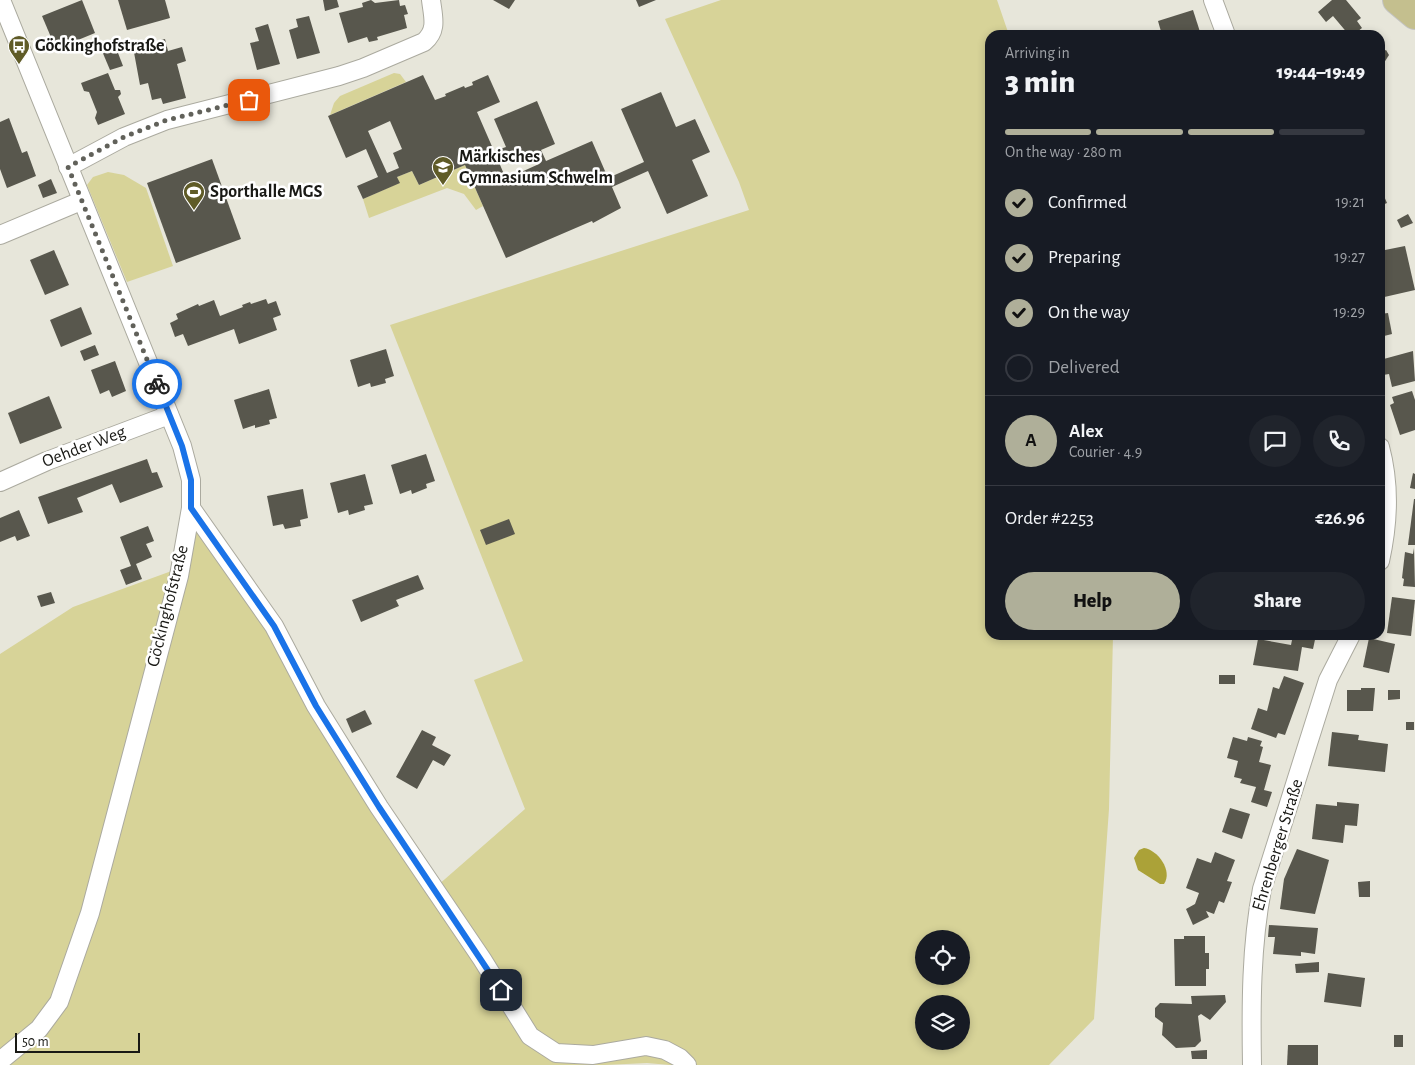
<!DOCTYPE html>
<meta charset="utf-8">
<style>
body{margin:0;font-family:"Alegreya Sans",sans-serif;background:#20242c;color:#f1f3f6;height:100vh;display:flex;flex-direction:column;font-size:19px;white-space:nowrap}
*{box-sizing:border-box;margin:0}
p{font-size:16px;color:#9ea1a6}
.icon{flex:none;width:28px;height:28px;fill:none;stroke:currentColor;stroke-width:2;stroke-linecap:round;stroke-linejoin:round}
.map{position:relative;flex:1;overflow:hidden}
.panel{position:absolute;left:985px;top:30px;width:400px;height:610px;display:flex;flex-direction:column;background:#171b24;border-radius:15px;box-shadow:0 2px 8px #0003}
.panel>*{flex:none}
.controls{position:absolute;left:915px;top:930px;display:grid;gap:10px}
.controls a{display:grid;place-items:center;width:55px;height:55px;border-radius:50%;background:#171b24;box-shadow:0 2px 8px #0003;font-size:25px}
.scale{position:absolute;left:15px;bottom:12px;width:125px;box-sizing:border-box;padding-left:5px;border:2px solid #191915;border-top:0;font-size:14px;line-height:18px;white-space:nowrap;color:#191915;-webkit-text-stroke:4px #fff;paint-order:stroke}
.pin{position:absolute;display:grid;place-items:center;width:42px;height:42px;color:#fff;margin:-21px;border-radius:10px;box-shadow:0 2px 8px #0006}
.courier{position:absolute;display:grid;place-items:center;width:50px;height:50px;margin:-25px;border:4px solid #1a73e8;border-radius:50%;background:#fff;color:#222;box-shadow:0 1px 6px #0007}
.summary em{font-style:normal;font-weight:800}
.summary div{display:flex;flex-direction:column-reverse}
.summary{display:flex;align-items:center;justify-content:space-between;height:85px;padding:0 20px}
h1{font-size:32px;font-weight:800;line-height:38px}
.bar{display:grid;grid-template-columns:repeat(4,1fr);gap:8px 5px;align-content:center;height:60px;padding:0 20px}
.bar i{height:6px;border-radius:4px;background:#363941}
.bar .on{background:#afaf99}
.bar p{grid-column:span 4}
.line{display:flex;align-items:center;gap:12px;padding:0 20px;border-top:1px solid #363941}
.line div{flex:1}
.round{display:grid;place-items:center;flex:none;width:52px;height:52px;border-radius:26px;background:#20242c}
ol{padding:0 20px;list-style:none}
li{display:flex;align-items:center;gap:15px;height:55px}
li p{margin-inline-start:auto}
li .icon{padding:5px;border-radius:50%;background:#afaf99;color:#111;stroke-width:4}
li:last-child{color:#9ea1a6}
li i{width:28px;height:28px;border:2px solid #363941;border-radius:50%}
.cta{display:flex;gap:10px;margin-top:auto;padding:10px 20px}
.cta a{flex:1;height:58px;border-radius:30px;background:#afaf99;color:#111;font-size:20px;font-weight:800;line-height:58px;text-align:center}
.cta a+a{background:#20242c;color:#f1f3f6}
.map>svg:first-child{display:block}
.green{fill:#d7d398;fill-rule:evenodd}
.water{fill:#aba238}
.building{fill:#58574d;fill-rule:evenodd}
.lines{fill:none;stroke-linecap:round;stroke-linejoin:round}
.minor-casing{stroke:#abaa9f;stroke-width:20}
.primary-casing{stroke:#c3c3c2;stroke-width:30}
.minor{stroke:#fff;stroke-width:18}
.primary{stroke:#c4bf8e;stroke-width:28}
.done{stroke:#61615a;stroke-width:5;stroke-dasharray:0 9}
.route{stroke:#1a73e8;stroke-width:6}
.labels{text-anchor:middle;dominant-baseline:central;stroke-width:5;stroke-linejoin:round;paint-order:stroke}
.poi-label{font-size:18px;font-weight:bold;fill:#191915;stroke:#fff;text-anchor:start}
.street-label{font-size:18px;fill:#191915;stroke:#fff}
</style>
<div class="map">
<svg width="1415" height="1065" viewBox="0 0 1415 1065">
<rect width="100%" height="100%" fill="#e7e6da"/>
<g class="green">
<path d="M721,0H997L1009,35H990V463L985,465L990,479V635H1113L1109,809L1094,1019L1049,1065H670L647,1063L605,1065H0V654L73,607L177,569L196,514L363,777L437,886L525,809L474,680L523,661L390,325L749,210L739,182L665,19ZM924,939H961V976H924ZM924,1004H961V1041H924Z"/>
<path d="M394,73L400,74L406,82L330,115L334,103L340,96Z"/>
<path d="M465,165L483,206L476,210L464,194L447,188L369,218L363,199L399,183L397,177L412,171L419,185Z"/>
<path d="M108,172L124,175L146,188L173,266L127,282L87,185L93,177Z"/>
</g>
<path class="water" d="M1144,848C1158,850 1173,871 1164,884H1160L1138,870L1134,858L1139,850Z"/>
<g class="building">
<path d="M82,0L95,33L56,49L42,16Z"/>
<path d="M118,0H165L170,18L127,30Z"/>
<path d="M323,0H337L339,7L325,11Z"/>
<path d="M371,0L375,3L399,0L400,6L405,5L408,14L404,15L407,28L377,37L378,40L369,42L367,37L348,43L339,13L363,7L362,3Z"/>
<path d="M493,0H515L509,9Z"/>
<path d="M636,0H656L639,7Z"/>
<path d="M1332,0H1346L1361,18L1357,21L1362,28L1353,35H1349L1333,16L1326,22L1318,12Z"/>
<path d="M1193,10L1201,35H1162L1158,21Z"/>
<path d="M309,16L320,53L297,59L289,30L298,27L296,19Z"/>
<path d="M268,24L280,64L257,70L250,43L259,41L255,28Z"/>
<path d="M165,39L168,51L182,47L186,61L177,64L186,98L163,104L161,98L152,100L148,83L140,85L133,47Z"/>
<path d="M115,45L123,66L110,70L102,51Z"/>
<path d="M1386,50L1389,55L1380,69V53Z"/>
<path d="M108,73L115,90H120L121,94L118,97L125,114L98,125L95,118L97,112L89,92L84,91L81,83Z"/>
<path d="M423,75L435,100L446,96L445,94L464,86L465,88L473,85L472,82L488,75L500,102L477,112L494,151L506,147L494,119L537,101L555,144L541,150L546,161L592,141L608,178L644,162L621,109L661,92L676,127L695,119L710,152L692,160L708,196L667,214L648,171L612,187L621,208L593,223L592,221L506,258L465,165L419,185L412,171L397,177L400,183L363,199L357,186L378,177L366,149L346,158L328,116ZM390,121L402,149L393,153L399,168L387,173L368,131ZM534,153L539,164L506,179L498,160L509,155L513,162Z"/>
<path d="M9,118L22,153L27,151L36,176L7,188L0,169V122Z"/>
<path d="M212,159L241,239L176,263L147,183Z"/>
<path d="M51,179L57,193L43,198L38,185Z"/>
<path d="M1380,187L1387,203L1380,206Z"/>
<path d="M1408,214L1413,223L1401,228L1397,220Z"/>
<path d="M1405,246L1415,290L1380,298V251Z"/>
<path d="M54,250L69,285L45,295L30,260Z"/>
<path d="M266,299L268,304L276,301L281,315L273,318L277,330L239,344L234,329L188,346L183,334L175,337L170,323L178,319L176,314L198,304L199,306L214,300L220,316L243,307L242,305L250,302L251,304Z"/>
<path d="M81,307L92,334L61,347L50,320Z"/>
<path d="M1388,313L1392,334L1380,337V314Z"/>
<path d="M95,345L99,355L84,361L80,351Z"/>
<path d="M386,349L394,376L385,379L386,383L371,387L370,383L358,387L350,360Z"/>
<path d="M1413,351L1415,381L1392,387L1389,374L1383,375L1380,360Z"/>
<path d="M115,361L126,391L112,397L109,390L100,394L91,370Z"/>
<path d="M269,389L277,418L269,420L270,424L255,428V425L243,429L234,400Z"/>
<path d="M1412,391L1415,400V430L1400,435L1390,405L1394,403L1392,397Z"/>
<path d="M49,396L62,428L20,444L8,413Z"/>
<path d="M426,454L435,481L426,484L427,488L412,494L411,490L400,494L391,465Z"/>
<path d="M147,459L152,473L157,472L163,487L120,503L112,484L77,498L83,512L48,524L38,497Z"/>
<path d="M1413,473L1415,474V489L1410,488Z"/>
<path d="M365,474L373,504L364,506L365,510L349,515L348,510L338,513L330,483Z"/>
<path d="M303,489L308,518L300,520L301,526L285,529L283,524L273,526L267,496Z"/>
<path d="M1414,499H1415V545H1408Z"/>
<path d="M19,510L30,536L17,541L15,536L0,542V518Z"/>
<path d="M509,519L515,534L486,545L480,530Z"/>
<path d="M148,526L154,541L146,544L152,557L136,564L142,579L126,585L120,570L131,566L120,537Z"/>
<path d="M1414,548L1415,587L1403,586L1404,579L1402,578L1405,552L1413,554Z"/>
<path d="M418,575L424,589L396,600L399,606L361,622L352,600Z"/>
<path d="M51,592L55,603L41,607L37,596Z"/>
<path d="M1392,597L1415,600L1411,636L1387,633Z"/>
<path d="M1293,635H1316L1313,649L1302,647L1298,671L1253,665L1258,639L1291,645Z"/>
<path d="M1369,638L1395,644L1389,673L1363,667Z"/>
<rect x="1219" y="675" width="16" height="9"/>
<path d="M1284,676L1304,683L1285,735L1278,733L1276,738L1251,729L1258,708L1267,711L1273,687L1279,689Z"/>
<path d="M1361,688H1375L1373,711H1347V690H1361Z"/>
<path d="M1388,690H1400V699L1388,700Z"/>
<path d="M365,710L372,724L352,733L346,719Z"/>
<rect x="1406" y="722" width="8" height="8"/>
<path d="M422,730L436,737L432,745L451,755L444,766L433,760L417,789L396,777Z"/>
<path d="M1332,732L1359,735L1358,740L1388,744L1385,772L1328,766Z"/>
<path d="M1233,737L1247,741L1248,737L1262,741L1260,746L1263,747L1259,762L1271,765L1264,790L1272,792L1267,807L1251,802L1256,787L1240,783L1242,779L1234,777L1238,761L1227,758Z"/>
<path d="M1337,802L1359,804L1357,826L1345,825L1343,843L1312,839L1316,804L1337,806Z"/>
<path d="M1230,808L1250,814L1242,839L1222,832Z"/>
<path d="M1297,849L1329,860L1315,914L1280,909L1284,879Z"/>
<path d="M1215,852L1235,860L1227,881L1232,882L1224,903L1219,901L1214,914L1206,911L1209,917L1193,925L1186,909L1195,904L1199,893L1186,888L1197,858L1211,863Z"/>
<path d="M1370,881V897H1359L1358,882Z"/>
<path d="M1269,925L1318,928L1315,954L1301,952V956L1273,954L1275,937H1268Z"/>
<path d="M1184,936H1205V953H1209V969H1206V986H1175L1174,939H1184Z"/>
<path d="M1319,962V972L1296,973L1295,964Z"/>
<path d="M1328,973L1365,978L1361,1007L1324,1002Z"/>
<path d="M1225,995L1226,1002L1210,1020L1201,1014L1198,1016L1201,1041L1195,1047L1176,1048L1162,1035L1163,1023L1155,1017V1008L1160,1003L1192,1004L1191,996Z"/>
<rect x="1394" y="1035" width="9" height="12"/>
<path d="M1288,1045H1318V1065H1287Z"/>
<path d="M1207,1050V1059H1192L1191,1051Z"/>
</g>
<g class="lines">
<g class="minor-casing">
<g id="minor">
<path d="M1213,0L1226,35"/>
<path d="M68,167L124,137L167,120L339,76L363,68L424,42C438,30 433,17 431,0"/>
<path d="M0,235L81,201"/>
<path d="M1380,447C1390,484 1388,525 1380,561"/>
<path d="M0,482L47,461L169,415"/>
<path d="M191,508L274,626L316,706L379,807L482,959L530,1036L556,1053L593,1055L646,1046L665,1050L680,1058L687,1065"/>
<path d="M0,1061L39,1029L59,1002L90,913L179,576L191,508V480L182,446L1,0"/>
<path d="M1252,1065C1251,1006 1251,946 1262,889L1328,680L1351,635"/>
</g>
</g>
<g class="primary-casing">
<path id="primary" d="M1397,0L1415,15"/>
</g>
<use href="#minor" class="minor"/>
<use href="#primary" class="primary"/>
</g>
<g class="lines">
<path class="done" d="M157,384L68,167L124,137L167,120L249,100"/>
<path class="route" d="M157,384L182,446L191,480V508L274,626L316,706L379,807L501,990"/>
</g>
<defs>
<g id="bus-pin" transform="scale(1.125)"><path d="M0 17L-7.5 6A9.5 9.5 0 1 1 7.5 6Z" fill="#5f5b27" stroke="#fff"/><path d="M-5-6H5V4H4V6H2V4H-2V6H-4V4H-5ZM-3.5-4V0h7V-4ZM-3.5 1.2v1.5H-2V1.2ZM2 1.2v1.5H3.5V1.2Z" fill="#fff"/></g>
<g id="school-pin" transform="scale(1.125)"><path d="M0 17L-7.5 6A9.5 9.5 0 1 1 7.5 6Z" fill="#5f5b27" stroke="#fff"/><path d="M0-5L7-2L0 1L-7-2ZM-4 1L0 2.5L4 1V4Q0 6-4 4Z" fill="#fff"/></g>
<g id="stadium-pin" transform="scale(1.125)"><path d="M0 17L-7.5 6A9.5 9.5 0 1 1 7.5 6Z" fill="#5f5b27" stroke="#fff"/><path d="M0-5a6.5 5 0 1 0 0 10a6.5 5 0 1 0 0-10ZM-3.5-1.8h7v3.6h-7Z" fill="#fff"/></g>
</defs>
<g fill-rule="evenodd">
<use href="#bus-pin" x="19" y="46"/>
<use href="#school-pin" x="443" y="167"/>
<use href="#stadium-pin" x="194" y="192"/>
</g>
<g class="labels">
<g class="poi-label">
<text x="35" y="46">Göckinghofstraße</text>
<text x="459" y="157">Märkisches<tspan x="459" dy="21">Gymnasium Schwelm</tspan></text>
<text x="210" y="192">Sporthalle MGS</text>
</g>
<g class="street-label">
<text transform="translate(84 447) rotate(-21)">Oehder Weg</text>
<text transform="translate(168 606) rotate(-76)">Göckinghofstraße</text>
<text transform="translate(1278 845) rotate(-73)">Ehrenberger Straße</text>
</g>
</g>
</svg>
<div class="controls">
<a><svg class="icon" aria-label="locate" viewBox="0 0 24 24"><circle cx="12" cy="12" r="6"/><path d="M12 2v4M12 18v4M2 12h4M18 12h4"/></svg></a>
<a><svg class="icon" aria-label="layers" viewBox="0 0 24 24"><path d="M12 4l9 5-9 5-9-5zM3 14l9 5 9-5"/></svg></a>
</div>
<div class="scale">50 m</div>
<div class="pin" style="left:249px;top:100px;background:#ea580c"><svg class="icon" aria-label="bag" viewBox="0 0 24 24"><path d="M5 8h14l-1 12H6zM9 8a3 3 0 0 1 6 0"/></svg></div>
<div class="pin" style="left:501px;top:990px;background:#1f2937"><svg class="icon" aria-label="home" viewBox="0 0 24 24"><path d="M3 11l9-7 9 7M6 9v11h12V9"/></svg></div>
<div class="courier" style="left:157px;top:384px"><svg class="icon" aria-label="bike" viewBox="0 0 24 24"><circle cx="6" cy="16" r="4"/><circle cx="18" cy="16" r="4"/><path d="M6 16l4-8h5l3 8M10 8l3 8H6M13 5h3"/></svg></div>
<section class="panel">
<div class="summary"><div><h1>3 min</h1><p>Arriving in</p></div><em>19:44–19:49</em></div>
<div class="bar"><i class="on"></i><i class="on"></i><i class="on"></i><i></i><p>On the way · 280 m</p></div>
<ol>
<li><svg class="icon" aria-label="check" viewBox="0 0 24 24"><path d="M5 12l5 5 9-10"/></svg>Confirmed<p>19:21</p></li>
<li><svg class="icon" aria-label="check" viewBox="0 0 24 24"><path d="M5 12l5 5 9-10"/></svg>Preparing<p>19:27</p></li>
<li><svg class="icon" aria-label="check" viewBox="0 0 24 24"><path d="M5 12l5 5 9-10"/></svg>On the way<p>19:29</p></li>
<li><i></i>Delivered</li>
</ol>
<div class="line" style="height:90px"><b class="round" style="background:#afaf99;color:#111">A</b><div><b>Alex</b><p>Courier · 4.9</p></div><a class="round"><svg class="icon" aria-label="chat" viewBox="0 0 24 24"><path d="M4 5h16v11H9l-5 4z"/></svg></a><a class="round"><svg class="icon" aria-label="phone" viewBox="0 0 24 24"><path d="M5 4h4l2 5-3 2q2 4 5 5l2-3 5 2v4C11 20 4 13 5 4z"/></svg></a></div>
<div class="line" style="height:65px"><div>Order #2253</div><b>€26.96</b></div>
<div class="cta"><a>Help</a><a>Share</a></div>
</section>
</div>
